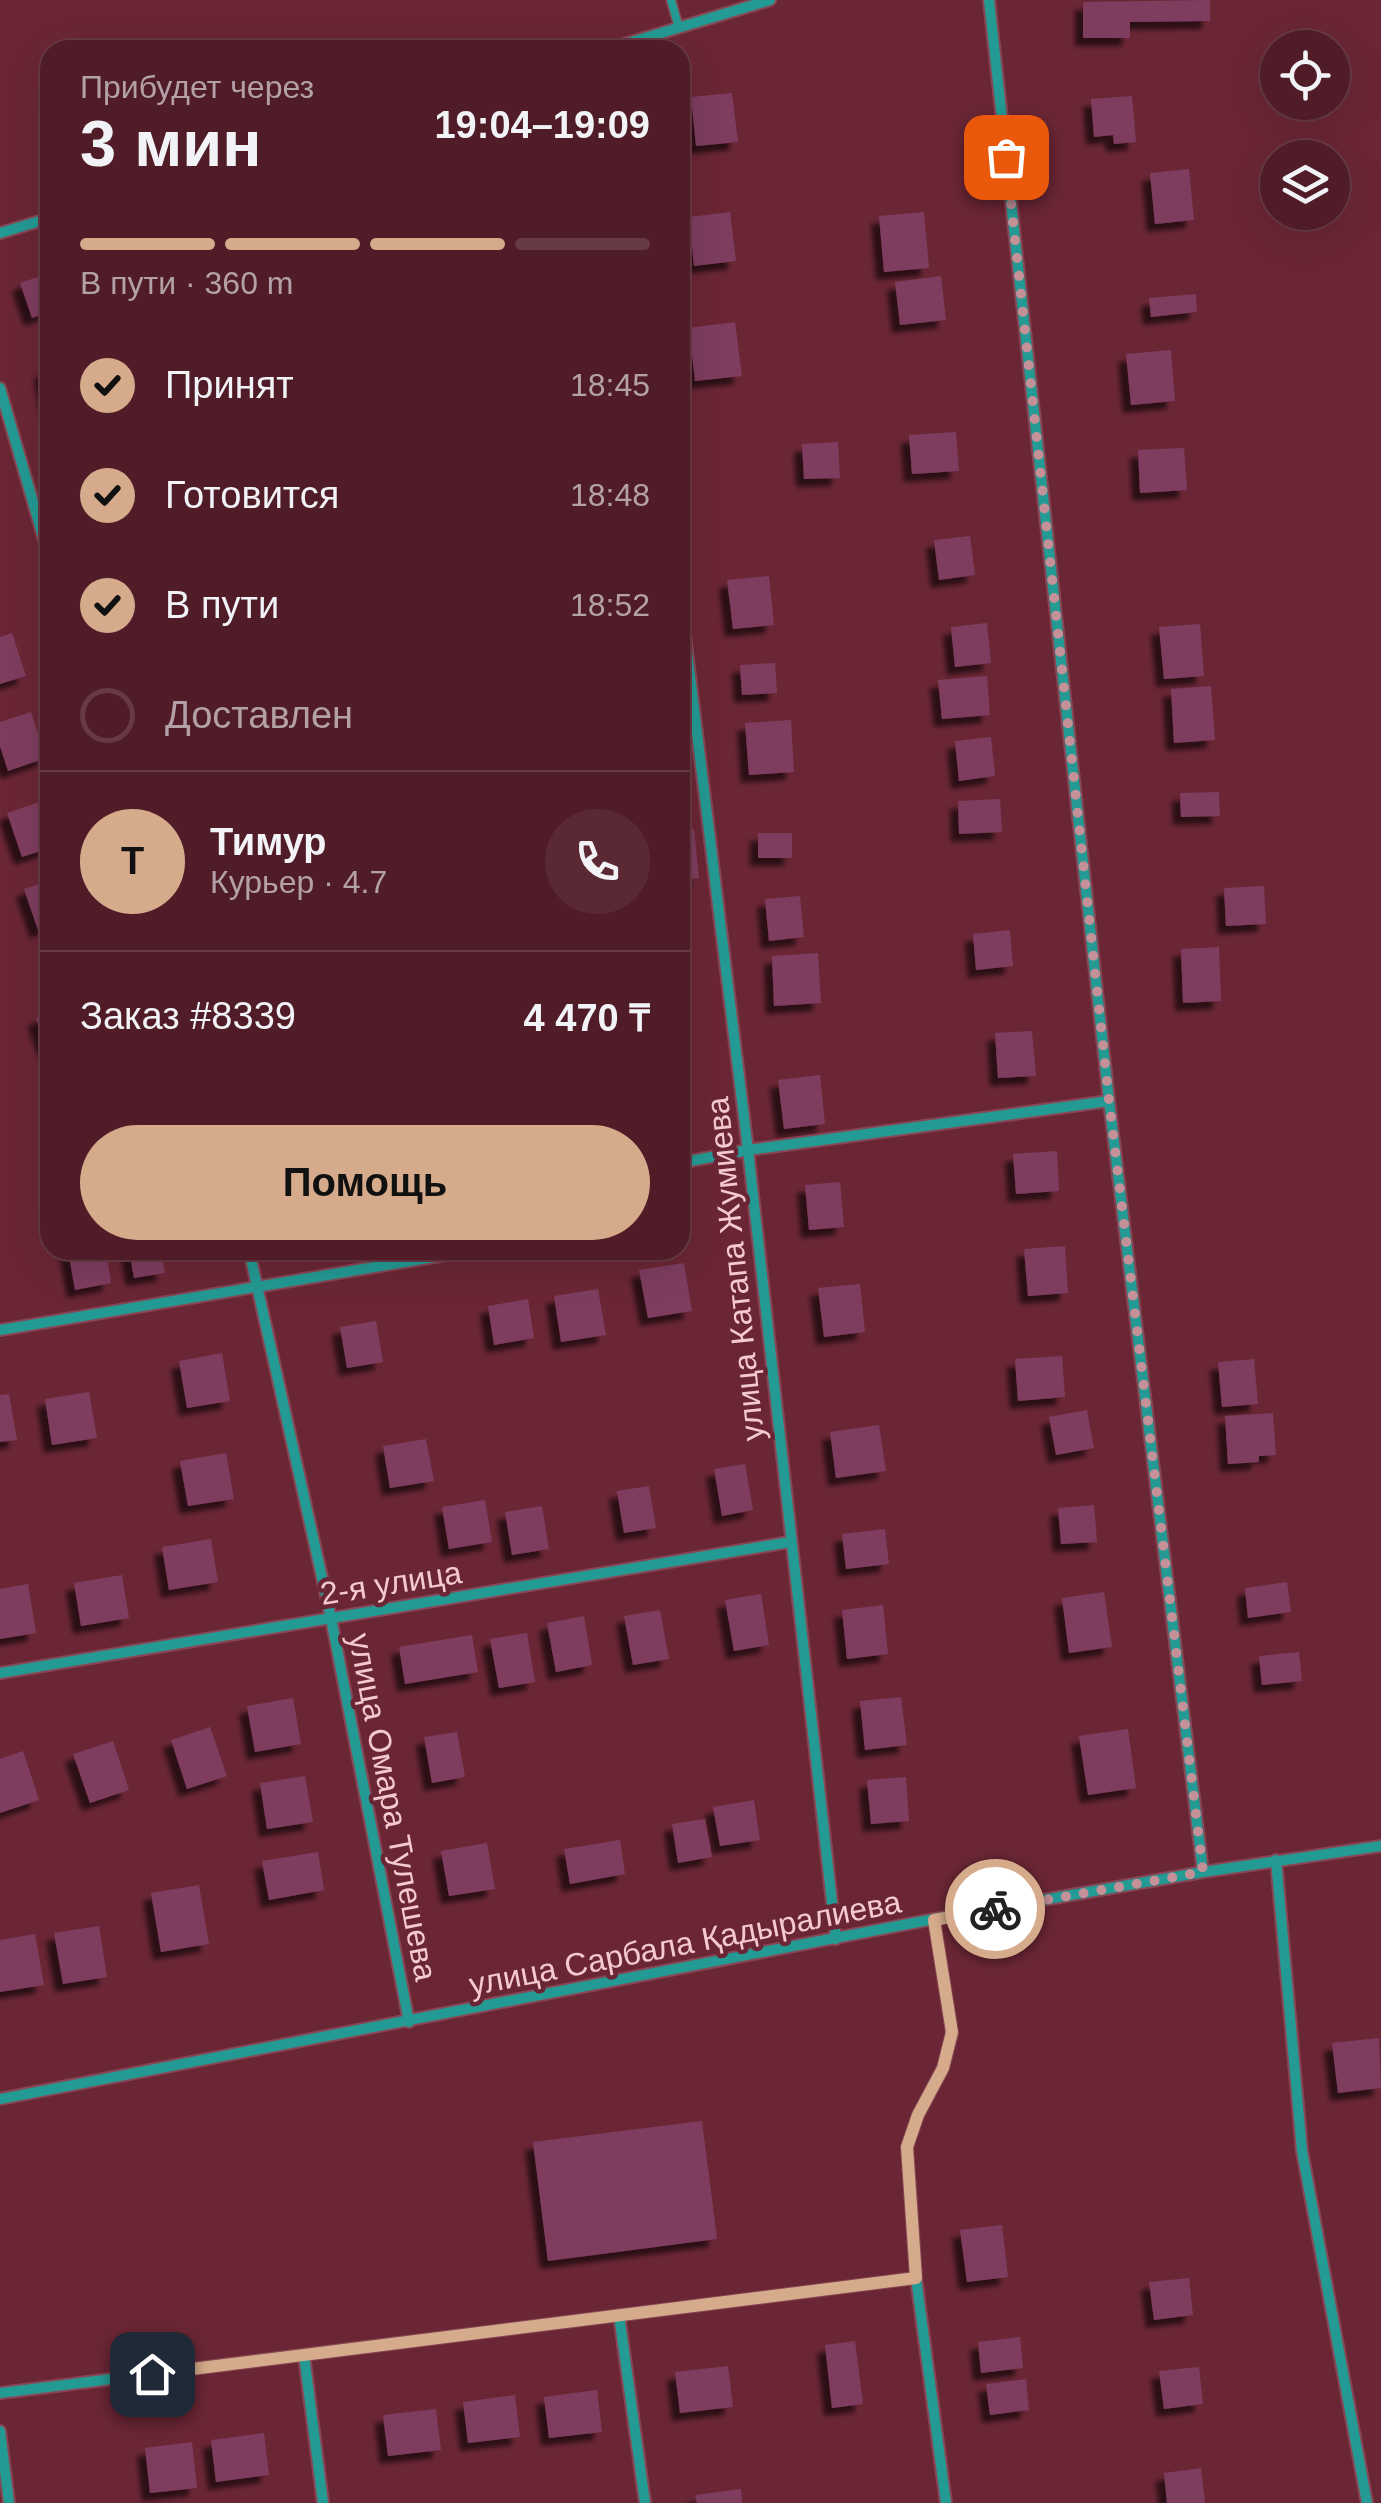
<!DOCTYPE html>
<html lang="ru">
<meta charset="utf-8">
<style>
body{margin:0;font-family:Arial,sans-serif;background:#5a2934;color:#f1f3f6;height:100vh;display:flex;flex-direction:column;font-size:38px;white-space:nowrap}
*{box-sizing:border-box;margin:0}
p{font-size:32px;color:#b4a1a8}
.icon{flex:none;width:55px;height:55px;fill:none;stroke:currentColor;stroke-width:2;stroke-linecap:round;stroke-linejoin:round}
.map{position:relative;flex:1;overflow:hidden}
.sheet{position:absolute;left:40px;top:40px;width:650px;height:1220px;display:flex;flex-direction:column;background:#501c28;border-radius:30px;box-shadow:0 10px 40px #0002,0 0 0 2px #673a45}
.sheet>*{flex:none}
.tools{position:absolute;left:1260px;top:30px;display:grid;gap:20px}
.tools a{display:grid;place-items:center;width:90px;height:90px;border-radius:50%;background:#501c28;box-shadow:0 10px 40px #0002,0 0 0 2px #673a45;font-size:50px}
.pin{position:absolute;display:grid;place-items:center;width:85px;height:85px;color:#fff;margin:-42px;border-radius:20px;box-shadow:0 5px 15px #0006}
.courier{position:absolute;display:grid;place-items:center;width:100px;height:100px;margin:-50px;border:8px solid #d6ab8b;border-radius:50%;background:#fff;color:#222;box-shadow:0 2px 12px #0007}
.headline em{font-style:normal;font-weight:800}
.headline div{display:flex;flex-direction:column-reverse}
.headline{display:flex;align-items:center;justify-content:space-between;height:170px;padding:0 40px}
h1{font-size:65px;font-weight:800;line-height:75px}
.bar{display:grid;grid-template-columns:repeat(4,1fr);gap:15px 10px;align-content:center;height:120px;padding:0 40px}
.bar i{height:12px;border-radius:8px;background:#673a45}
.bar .on{background:#d6ab8b}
.bar p{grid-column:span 4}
.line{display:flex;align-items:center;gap:25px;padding:0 40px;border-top:2px solid #673a45}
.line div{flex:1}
.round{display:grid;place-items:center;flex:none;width:105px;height:105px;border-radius:52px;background:#5a2934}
ol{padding:0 40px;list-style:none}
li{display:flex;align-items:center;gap:30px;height:110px}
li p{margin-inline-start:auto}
li .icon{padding:10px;border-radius:50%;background:#d6ab8b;color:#111;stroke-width:4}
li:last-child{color:#b4a1a8}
li i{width:55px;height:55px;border:5px solid #673a45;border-radius:50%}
.cta{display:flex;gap:20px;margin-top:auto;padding:20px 40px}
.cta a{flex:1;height:115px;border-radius:60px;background:#d6ab8b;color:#111;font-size:40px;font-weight:800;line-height:115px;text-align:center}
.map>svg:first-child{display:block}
.building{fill:#7e3d5e;filter:url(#shadow)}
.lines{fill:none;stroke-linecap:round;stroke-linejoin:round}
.service-casing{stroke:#874754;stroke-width:11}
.minor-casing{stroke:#874754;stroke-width:14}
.service{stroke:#249a94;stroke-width:8}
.minor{stroke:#249a94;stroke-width:10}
.done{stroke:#c59199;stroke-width:10;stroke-dasharray:0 18}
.route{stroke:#d6ab8b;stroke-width:12}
.labels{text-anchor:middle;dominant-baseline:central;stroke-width:9;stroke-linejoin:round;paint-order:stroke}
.street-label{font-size:32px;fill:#f5cacf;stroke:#6b2635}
</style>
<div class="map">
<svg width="1381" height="2503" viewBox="0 0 1381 2503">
<defs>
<filter id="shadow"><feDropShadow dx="-8" dy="8" stdDeviation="2.5" flood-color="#0009"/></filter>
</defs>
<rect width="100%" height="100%" fill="#6b2635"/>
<g class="building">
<path d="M1210,0V21L1130,22V38H1083V2Z"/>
<path d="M732,93L738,142L696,146L691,97Z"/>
<path d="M1132,96L1136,142L1114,144L1113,135L1094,137L1091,99Z"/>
<path d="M1189,169L1194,220L1155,224L1150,173Z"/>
<path d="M730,212L736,261L694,266L689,217Z"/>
<path d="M924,212L929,268L884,272L879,216Z"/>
<path d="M50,273V312L32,318L20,283Z"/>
<path d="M941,276L946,320L900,325L895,282Z"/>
<path d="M1196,294L1197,312L1151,317L1149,298Z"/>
<path d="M735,322L742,376L695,381L689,328Z"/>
<path d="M1171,350L1175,401L1131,405L1126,354Z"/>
<path d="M50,369V407H48L42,370Z"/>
<path d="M956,432L959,471L912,474L909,435Z"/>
<path d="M838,442L840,478L804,479L802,444Z"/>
<path d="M1184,448L1187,490L1140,493L1138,450Z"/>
<path d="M970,536L975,575L939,580L934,540Z"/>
<path d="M769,576L774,625L733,629L727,580Z"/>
<path d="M987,623L991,663L955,667L951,627Z"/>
<path d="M1200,624L1204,676L1164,679L1159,627Z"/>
<path d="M12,633L26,676L0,684V637Z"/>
<path d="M775,663L777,693L742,695L740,665Z"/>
<path d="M987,676L990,715L942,719L938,680Z"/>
<path d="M1211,686L1215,740L1174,743L1171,689Z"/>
<path d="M31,712L46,758L8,771L0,746V722Z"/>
<path d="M791,720L794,772L749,775L745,723Z"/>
<path d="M991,737L995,776L959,781L955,741Z"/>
<path d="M1219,792L1220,816L1181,817L1180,793Z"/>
<path d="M1000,799L1002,832L959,834L958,801Z"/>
<path d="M43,801L50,822V848L22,857L7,813Z"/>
<path d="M694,829L699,878L680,880V831Z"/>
<rect x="758" y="833" width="34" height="25"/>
<path d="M50,880V926L38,930L24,889Z"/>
<path d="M1264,886L1266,924L1226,926L1224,888Z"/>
<path d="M800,896L804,937L769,941L765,899Z"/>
<path d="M1010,930L1013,966L976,970L973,934Z"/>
<path d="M1219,947L1221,1001L1183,1003L1181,949Z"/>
<path d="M818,953L821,1003L774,1006L772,956Z"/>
<path d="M50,1013V1048L46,1049L36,1018Z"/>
<path d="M1032,1031L1036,1076L998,1078L995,1033Z"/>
<path d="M820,1075L825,1124L784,1129L778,1080Z"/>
<path d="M1057,1151L1059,1191L1016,1194L1013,1154Z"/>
<path d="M840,1182L844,1227L809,1230L805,1185Z"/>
<path d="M1065,1246L1068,1293L1028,1296L1024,1249Z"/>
<path d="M68,1250H106L111,1283L75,1290Z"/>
<path d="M129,1250H161L165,1273L134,1278Z"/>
<path d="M684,1263L692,1311L648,1318L639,1270Z"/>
<path d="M860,1284L865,1332L824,1337L818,1288Z"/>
<path d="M598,1289L606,1335L561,1342L554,1296Z"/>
<path d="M528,1299L534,1338L494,1345L488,1306Z"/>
<path d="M376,1321L383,1362L347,1368L340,1327Z"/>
<path d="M222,1353L230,1401L187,1408L179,1361Z"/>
<path d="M1062,1356L1065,1397L1018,1401L1015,1359Z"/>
<path d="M1254,1359L1258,1404L1222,1407L1218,1362Z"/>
<path d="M89,1392L97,1438L52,1445L45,1399Z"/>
<path d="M9,1394L17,1440L0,1442V1395Z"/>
<path d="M1087,1410L1094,1448L1056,1455L1049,1417Z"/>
<path d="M1273,1413L1276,1455L1259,1456V1462L1228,1464L1225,1416Z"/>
<path d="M879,1425L886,1471L836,1478L830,1432Z"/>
<path d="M426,1439L434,1481L390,1488L383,1446Z"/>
<path d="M226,1453L234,1499L188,1506L180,1461Z"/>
<path d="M745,1464L753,1510L722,1516L714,1469Z"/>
<path d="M649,1486L656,1528L624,1533L617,1491Z"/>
<path d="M485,1500L492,1542L449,1549L442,1507Z"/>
<path d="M1094,1505L1097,1542L1061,1544L1058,1508Z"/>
<path d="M542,1506L549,1549L512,1555L505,1512Z"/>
<path d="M885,1529L889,1564L846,1569L842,1534Z"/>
<path d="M211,1539L218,1582L169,1590L162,1547Z"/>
<path d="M122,1575L129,1618L81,1626L74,1583Z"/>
<path d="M1287,1582L1291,1612L1248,1618L1245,1588Z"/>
<path d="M28,1584L36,1633L0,1639V1589Z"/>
<path d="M1104,1592L1112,1647L1069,1653L1062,1598Z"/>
<path d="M761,1594L769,1645L734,1651L725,1600Z"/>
<path d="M883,1605L888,1654L847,1659L842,1610Z"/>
<path d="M660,1610L669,1659L633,1665L624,1616Z"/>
<path d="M584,1616L592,1665L556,1672L547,1623Z"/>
<path d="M527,1633L535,1682L499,1688L490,1639Z"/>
<path d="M472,1635L478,1672L405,1684L399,1647Z"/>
<path d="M1299,1652L1302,1681L1262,1685L1259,1656Z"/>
<path d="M901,1697L907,1745L865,1750L860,1701Z"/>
<path d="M293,1698L301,1744L255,1752L247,1706Z"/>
<path d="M210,1727L227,1776L187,1789L171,1740Z"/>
<path d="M1128,1729L1136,1788L1088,1795L1079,1736Z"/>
<path d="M457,1732L465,1777L432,1783L424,1737Z"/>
<path d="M113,1741L129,1790L90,1803L73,1754Z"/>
<path d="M23,1751L39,1800L0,1813V1759Z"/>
<path d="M305,1776L313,1822L267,1829L260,1783Z"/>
<path d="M906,1777L909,1821L871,1824L867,1780Z"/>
<path d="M754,1800L760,1840L720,1846L713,1807Z"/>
<path d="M705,1819L712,1857L678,1863L672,1824Z"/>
<path d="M620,1840L625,1874L570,1884L564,1849Z"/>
<path d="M487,1843L495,1889L449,1896L441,1851Z"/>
<path d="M318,1852L324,1890L269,1900L262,1861Z"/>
<path d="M199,1885L209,1944L161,1952L151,1893Z"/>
<path d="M99,1926L107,1977L63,1984L54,1933Z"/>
<path d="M35,1934L44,1985L0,1992V1940Z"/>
<path d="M1379,2038L1381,2088L1338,2093L1332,2043Z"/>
<path d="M702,2121L717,2239L548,2261L533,2142Z"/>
<path d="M1002,2225L1008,2277L967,2282L960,2230Z"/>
<path d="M1189,2278L1193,2315L1154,2320L1149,2282Z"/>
<path d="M1020,2337L1023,2368L981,2373L978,2342Z"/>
<path d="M855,2341L863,2404L832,2408L825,2345Z"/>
<path d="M728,2366L733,2407L680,2413L675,2372Z"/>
<path d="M1199,2367L1203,2404L1164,2409L1159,2371Z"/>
<path d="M1026,2379L1029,2410L990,2415L986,2384Z"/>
<path d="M597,2390L602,2432L549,2438L544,2397Z"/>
<path d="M515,2395L520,2437L468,2443L463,2402Z"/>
<path d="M436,2409L441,2450L388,2456L383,2415Z"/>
<path d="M264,2433L269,2475L216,2482L211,2440Z"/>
<path d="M192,2442L197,2488L150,2493L145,2448Z"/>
<path d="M1201,2468L1205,2503H1167L1164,2473Z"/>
<path d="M741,2489L742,2503H697L695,2495Z"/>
</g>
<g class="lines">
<g class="service-casing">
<path id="service" d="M671,0L679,28"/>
</g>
<g class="minor-casing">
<g id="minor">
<path d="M989,0L1109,1101L1203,1872"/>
<path d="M605,50L770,0"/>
<path d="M0,233L50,218"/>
<path d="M0,388L50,561"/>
<path d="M680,594L748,1150L836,1939"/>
<path d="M680,1163L748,1150L1109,1101"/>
<path d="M249,1250L331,1618L409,2022"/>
<path d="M0,1330L476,1250"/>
<path d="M0,1673L790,1542"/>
<path d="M1276,1860L1302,2151L1367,2503"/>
<path d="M934,1919L952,2033L943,2068L918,2115L907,2147L916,2278L946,2503"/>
<path d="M0,2099L934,1919L1203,1872L1381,1846"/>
<path d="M619,2315L645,2503"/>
<path d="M304,2355L323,2503"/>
<path d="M0,2393L916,2278"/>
<path d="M0,2431L9,2503"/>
</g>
</g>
<use href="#service" class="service"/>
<use href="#minor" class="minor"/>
</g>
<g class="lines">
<path class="done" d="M995,1909L1203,1872L1109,1100L1006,157"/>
<path class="route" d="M152,2374L916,2278L907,2147L918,2115L943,2068L952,2032L934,1920L995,1909"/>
</g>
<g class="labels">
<g class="street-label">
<text transform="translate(735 1269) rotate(-96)">улица Катапа Жумиева</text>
<text transform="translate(391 1583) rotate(-9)">2-я улица</text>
<text transform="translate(393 1807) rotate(79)">улица Омара Тулешева</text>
<text transform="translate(685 1943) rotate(-11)">улица Сарбала Қадыралиева</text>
</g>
</g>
</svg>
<div class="tools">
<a><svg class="icon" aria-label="locate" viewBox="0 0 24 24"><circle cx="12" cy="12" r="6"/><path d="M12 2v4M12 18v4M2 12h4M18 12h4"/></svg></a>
<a><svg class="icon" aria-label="layers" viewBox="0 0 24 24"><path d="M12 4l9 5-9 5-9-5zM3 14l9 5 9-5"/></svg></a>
</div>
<div class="pin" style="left:1006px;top:157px;background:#ea580c"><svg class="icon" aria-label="bag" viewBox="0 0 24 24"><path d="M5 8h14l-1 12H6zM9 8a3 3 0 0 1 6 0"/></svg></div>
<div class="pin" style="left:152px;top:2374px;background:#1f2937"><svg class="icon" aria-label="home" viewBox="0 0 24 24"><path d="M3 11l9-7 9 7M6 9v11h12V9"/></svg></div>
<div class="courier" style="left:995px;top:1909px"><svg class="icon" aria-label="bike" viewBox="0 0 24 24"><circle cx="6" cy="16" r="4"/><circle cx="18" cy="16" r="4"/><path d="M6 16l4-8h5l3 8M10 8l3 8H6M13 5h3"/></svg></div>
<section class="sheet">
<div class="headline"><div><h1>3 мин</h1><p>Прибудет через</p></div><em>19:04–19:09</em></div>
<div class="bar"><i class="on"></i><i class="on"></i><i class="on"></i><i></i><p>В пути · 360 m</p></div>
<ol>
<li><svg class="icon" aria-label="check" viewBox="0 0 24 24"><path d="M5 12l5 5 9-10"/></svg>Принят<p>18:45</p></li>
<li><svg class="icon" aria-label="check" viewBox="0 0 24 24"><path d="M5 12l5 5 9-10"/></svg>Готовится<p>18:48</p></li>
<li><svg class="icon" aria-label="check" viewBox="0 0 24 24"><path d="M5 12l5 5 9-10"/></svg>В пути<p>18:52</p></li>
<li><i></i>Доставлен</li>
</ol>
<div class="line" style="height:180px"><b class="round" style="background:#d6ab8b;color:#111">Т</b><div><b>Тимур</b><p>Курьер · 4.7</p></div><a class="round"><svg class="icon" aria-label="phone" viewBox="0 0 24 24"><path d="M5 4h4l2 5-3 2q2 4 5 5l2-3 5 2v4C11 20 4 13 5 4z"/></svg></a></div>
<div class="line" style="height:130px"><div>Заказ #8339</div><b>4 470 ₸</b></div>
<div class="cta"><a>Помощь</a></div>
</section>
</div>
